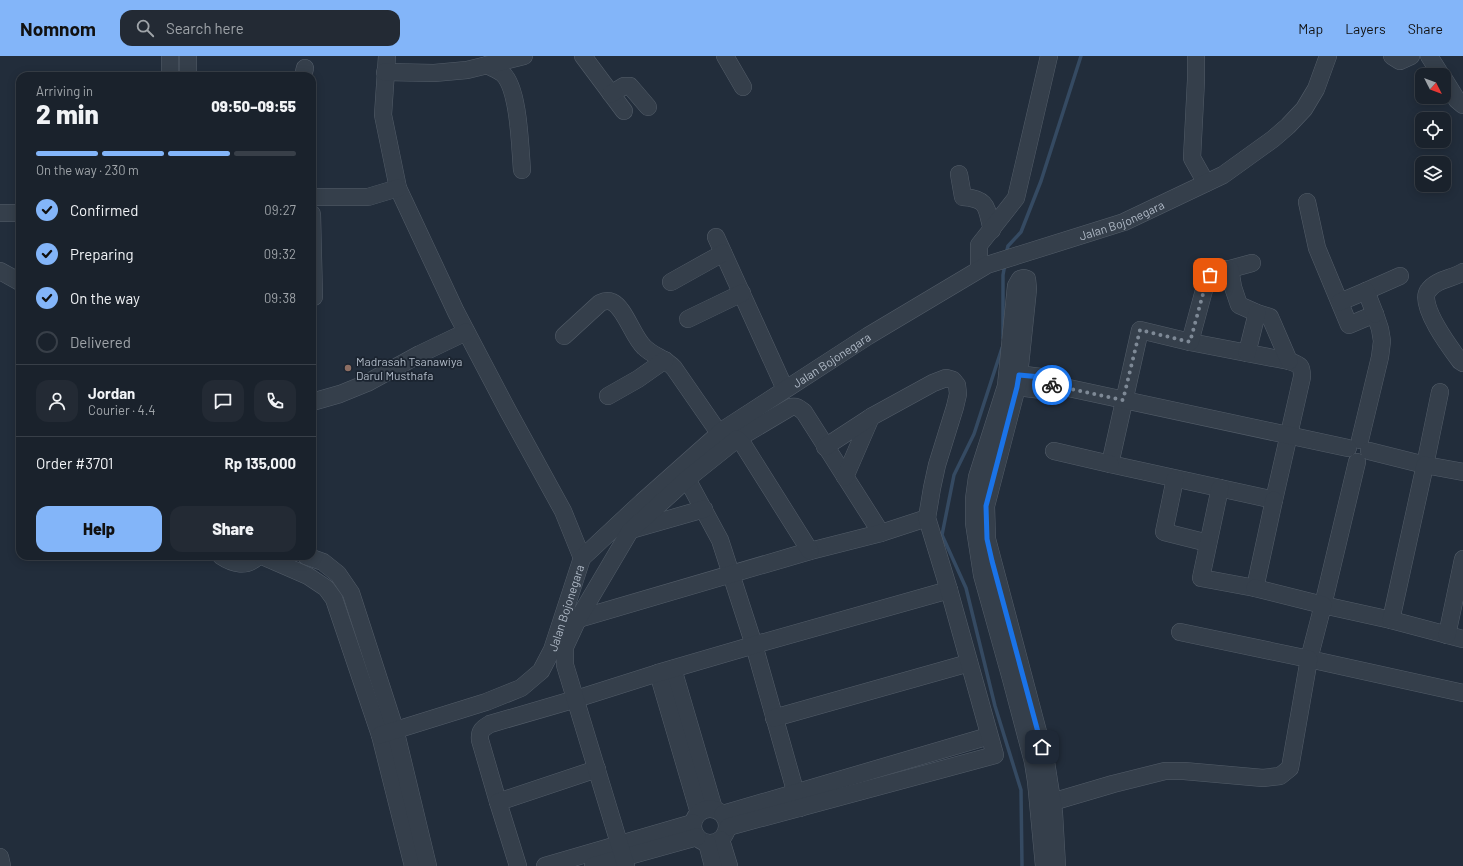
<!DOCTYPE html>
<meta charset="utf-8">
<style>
body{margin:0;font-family:Barlow,sans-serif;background:#232a34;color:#f1f3f6;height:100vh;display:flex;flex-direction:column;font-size:15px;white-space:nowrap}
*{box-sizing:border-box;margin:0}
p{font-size:13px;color:#9fa4a9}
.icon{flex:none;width:22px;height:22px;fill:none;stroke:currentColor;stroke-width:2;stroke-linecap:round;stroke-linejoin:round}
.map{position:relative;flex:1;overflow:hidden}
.panel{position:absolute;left:16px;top:16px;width:300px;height:488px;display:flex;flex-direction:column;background:#1a222c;border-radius:12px;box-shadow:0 2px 10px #0003,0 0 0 1px #383f48}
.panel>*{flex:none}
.needle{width:26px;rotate:132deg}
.controls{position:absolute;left:1415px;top:12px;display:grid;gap:8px}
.controls a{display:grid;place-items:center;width:36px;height:36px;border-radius:8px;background:#1a222c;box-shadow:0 2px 10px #0003,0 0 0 1px #383f48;font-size:20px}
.pin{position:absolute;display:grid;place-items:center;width:34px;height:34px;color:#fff;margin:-17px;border-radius:8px;box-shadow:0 2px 6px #0006}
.courier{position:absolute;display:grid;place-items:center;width:40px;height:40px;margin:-20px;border:3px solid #1a73e8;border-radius:50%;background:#fff;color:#222;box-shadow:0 1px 5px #0007}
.headline em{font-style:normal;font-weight:800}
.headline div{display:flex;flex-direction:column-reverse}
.headline{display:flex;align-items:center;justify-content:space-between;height:68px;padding:0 20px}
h1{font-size:26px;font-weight:800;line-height:30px}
.bar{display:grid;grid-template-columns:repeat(4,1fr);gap:6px 4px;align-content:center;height:48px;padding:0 20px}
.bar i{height:5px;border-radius:3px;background:#383f48}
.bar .selected{background:#83b5f9}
.bar p{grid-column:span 4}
.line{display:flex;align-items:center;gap:10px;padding:0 20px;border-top:1px solid #383f48}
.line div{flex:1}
.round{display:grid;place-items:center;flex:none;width:42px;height:42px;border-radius:12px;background:#232a34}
ol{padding:0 20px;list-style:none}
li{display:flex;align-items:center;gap:12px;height:44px}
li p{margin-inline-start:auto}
li .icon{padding:4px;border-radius:50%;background:#83b5f9;color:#111;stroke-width:4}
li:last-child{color:#9fa4a9}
li i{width:22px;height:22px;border:2px solid #383f48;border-radius:50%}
.cta{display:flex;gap:8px;margin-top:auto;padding:8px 20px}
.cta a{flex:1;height:46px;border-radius:12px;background:#83b5f9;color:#111;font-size:16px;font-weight:800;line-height:46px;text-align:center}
.cta a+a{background:#232a34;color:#f1f3f6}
header{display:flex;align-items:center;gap:24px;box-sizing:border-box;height:56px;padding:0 20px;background:#83b5f9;color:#111}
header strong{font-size:19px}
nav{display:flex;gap:22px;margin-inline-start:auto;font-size:14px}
.search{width:280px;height:36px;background:#232a34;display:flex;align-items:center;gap:10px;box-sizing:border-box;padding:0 14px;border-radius:12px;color:#9fa4a9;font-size:15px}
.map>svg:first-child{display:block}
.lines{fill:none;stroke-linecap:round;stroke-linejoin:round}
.stream{stroke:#354a62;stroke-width:3.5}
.minor-casing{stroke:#535d69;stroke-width:18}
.minor{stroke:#353f4b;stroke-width:17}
.done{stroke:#7e8996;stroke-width:4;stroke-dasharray:0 7.2}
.route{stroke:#1a73e8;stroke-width:5}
.education-dot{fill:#8d6e63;stroke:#1b2430;stroke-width:1.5}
.labels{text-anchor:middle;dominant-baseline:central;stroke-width:3.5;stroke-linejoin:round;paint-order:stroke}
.street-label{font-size:12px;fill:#b0bac7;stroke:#1b2430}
.poi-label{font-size:12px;fill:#b0bac7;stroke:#1b2430;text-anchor:start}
</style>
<header>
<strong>Nomnom</strong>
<div class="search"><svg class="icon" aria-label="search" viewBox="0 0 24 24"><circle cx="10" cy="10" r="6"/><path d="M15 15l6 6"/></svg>Search here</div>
<nav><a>Map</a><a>Layers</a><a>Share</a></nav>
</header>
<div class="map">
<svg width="1463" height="810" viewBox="0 0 1463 810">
<rect width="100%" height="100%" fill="#222d3b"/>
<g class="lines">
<g class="stream">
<path d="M1006,198L1008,190L1021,176L1041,125L1081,0"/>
<path d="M1003,282V219L1005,208"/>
<path d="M1002,292L974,378L954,419L942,479L966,532L995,650L1021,734L1022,810"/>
</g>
<g class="minor-casing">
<g id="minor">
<path d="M170,0V20"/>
<path d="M387,0L383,59L398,132L456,256L508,355L563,455L582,502"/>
<path d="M583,0L624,55"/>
<path d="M725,0L743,31"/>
<path d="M1196,0V24L1192,102L1206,127"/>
<path d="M1392,0L1400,5L1411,0"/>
<path d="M1429,0L1441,19"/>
<path d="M487,9C492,12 499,14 503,18C519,33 520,91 522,114"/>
<path d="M385,16L434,17L467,14L524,0"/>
<path d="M188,20V0"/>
<path d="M303,20L305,12"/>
<path d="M1444,23L1457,44L1463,49"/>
<path d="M611,38L624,30H630L648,51"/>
<path d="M959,118L963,141C989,143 986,152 992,174"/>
<path d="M312,141H368L398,132"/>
<path d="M1307,146L1317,192L1349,269L1375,258L1380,273L1382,285L1380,301L1360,384"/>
<path d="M0,157H20"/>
<path d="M312,158L314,241"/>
<path d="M716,181L785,333"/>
<path d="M979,213V189L1016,142L1049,0"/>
<path d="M1230,213L1252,207"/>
<path d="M0,215L20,226"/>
<path d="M1463,216C1452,223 1436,223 1428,235C1418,249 1451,293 1460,305L1463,307"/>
<path d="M671,226L723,197"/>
<path d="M1366,235L1400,220"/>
<path d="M1340,246L1366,235L1375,258"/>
<path d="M688,263L742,237"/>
<path d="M1140,274L1190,286L1289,305C1300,309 1302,309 1302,321L1274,444L1110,408Z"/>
<path d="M564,280L600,247C604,245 608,244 612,246C625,252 633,281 644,291C653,300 666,303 674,312L719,377"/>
<path d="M1190,286L1207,223L1215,215L1230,213L1233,231L1239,249L1257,257L1270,261L1289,305"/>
<path d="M1247,297L1257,257"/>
<path d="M1009,317L1041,321L1050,328L1348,392"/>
<path d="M1007,330L1042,334L1050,328"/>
<path d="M608,340L638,323L665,304"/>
<path d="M312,346L340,338L367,327L420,298L466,276"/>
<path d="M737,383L791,351C797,350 799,352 804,356L881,477"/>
<path d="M1054,395L1110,408"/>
<path d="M1369,395L1425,409L1440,336"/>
<path d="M1357,406L1323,549L1391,564"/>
<path d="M1463,416L1425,409L1391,564L1463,583"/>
<path d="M845,421L871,361"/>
<path d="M687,423L720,484L754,589L800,752"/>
<path d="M1175,423L1164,476L1208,487"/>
<path d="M1220,432L1201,522L1255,532L1274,444"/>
<path d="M634,473L704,453"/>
<path d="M221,500C233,508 247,512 258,500"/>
<path d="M262,500L308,520L326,532L334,543L380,679L413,810"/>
<path d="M306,500L323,506L338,518L351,537L395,673L428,810"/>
<path d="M1255,532L1323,549L1309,603L1463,637"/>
<path d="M578,563L810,495L881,477L927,462"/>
<path d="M1447,579L1463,503"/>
<path d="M673,613L714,753"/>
<path d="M658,617L699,757"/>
<path d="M774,662L969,607"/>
<path id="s1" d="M380,679L486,646L521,632L541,615L552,594L582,502L642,446L723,374L868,280L987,209L1124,166L1223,119L1273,83L1288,70L1304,53L1316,33L1328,0"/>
<path d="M498,746L480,684C479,675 483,672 490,668L576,643L658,617L754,589L949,534"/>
<path d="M1052,746L1113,728L1165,715H1184L1263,722L1280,720L1290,712L1309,603L1180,576"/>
<circle cx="710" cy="770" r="17"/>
<path d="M723,758L989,680"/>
<path d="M728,771L995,699L949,534L927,462L932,432L937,409L955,351L958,338L957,329L953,324L946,322L933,327L871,361L825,391"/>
<path d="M721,784L729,810"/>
<path d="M707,787L713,810"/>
<path d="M0,801L2,810"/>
<path d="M518,810L498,746L597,713"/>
<path d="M545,810L693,767"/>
<path d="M593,810L697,781"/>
<path d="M626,810L565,609V591L578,563L630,475L687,423L737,383L744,390L810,495"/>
<path d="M1044,810L1036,725L1033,706L1011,623L982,519L974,467V443L977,421L1006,330L1016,230L1020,223L1024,222L1027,223L1028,233L1019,319L1017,331L986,450L987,483L1046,706L1054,757L1057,810"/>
</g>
</g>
<use href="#minor" class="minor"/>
</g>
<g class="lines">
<path class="done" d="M1052,329L1123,344L1140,274L1190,286L1207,223L1210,219"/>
<path class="route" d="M1042,691L992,505L987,483L986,450L1017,331L1019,319L1041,321L1050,328L1052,329"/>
</g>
<circle class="education-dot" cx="348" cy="312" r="4"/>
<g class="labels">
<g class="street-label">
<text stroke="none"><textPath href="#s1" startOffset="939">Jalan Bojonegara</textPath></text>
<text stroke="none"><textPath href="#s1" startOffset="615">Jalan Bojonegara</textPath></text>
<text stroke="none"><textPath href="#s1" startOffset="243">Jalan Bojonegara</textPath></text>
</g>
<g class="poi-label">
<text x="356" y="305">Madrasah Tsanawiya<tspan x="356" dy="14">Darul Musthafa</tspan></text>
</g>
</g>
</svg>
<div class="controls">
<a><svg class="needle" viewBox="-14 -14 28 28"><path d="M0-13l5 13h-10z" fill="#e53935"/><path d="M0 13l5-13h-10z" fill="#9fa4a9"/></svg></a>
<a><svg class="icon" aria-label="locate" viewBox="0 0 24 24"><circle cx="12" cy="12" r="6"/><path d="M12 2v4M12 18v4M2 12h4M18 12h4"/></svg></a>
<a><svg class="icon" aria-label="layers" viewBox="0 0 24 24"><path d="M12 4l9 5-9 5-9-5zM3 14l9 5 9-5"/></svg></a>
</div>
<div class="pin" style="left:1210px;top:219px;background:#ea580c"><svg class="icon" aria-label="bag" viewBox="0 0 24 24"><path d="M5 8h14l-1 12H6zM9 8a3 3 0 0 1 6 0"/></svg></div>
<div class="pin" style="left:1042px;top:691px;background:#1f2937"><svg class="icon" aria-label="home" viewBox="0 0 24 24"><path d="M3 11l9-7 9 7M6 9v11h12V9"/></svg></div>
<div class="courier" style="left:1052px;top:329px"><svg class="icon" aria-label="bike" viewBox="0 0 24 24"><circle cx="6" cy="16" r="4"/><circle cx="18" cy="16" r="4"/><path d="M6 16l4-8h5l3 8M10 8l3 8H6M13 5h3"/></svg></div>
<section class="panel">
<div class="headline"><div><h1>2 min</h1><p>Arriving in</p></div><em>09:50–09:55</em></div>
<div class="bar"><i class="selected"></i><i class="selected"></i><i class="selected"></i><i></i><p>On the way · 230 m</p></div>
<ol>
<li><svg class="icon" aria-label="check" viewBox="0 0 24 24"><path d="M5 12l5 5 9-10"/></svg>Confirmed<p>09:27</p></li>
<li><svg class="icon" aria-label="check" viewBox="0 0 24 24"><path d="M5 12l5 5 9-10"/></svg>Preparing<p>09:32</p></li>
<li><svg class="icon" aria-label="check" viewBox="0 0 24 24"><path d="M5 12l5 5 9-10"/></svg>On the way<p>09:38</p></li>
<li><i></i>Delivered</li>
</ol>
<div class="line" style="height:72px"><a class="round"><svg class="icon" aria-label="person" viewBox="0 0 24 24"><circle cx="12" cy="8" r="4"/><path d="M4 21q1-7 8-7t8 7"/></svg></a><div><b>Jordan</b><p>Courier · 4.4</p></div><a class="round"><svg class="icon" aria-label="chat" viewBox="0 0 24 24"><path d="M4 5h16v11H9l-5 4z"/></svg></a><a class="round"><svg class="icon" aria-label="phone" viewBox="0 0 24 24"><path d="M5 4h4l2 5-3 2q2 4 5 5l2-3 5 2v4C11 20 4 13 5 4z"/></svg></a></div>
<div class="line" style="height:52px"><div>Order #3701</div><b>Rp 135,000</b></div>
<div class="cta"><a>Help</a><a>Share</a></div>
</section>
</div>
